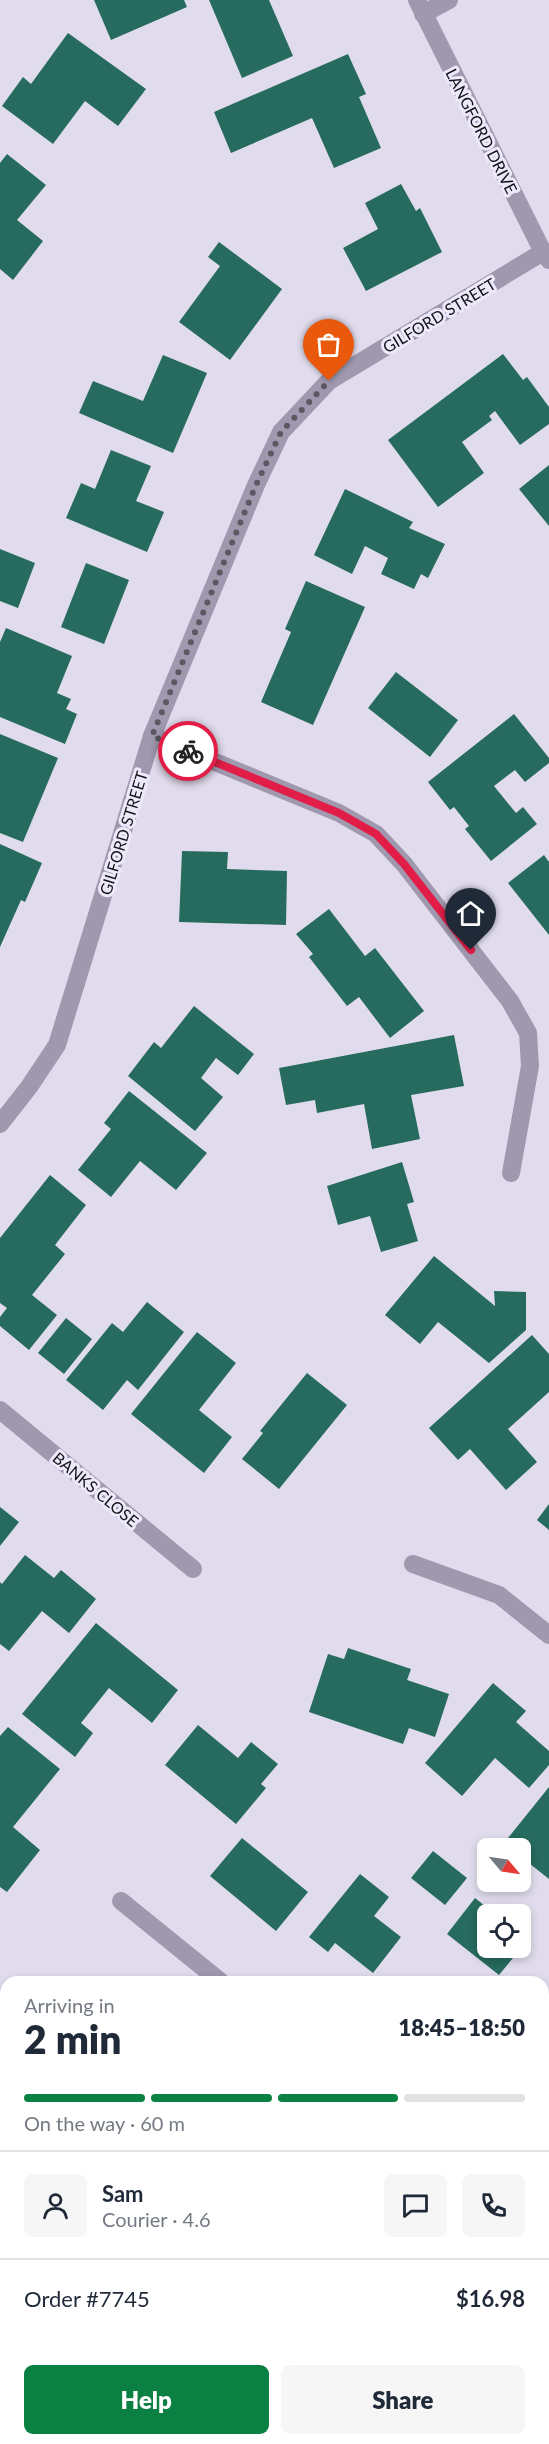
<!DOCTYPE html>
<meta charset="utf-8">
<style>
body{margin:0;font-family:Lato,sans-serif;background:#f6f6f7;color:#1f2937;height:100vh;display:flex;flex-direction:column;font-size:22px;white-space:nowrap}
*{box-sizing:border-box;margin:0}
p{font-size:20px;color:#747a83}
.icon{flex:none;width:33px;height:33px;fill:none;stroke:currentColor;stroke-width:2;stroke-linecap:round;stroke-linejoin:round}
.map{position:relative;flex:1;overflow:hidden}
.drawer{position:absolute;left:0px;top:1976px;width:549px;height:470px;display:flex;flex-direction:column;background:#fff;border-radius:18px 18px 0 0;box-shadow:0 3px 9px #0003}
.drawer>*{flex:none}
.needle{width:39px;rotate:119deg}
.buttons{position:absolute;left:477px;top:1838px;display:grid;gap:12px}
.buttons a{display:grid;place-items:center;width:54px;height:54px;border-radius:9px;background:#fff;box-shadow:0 3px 9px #0003;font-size:30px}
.pin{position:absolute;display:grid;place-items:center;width:51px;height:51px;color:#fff;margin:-62px -26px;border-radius:50% 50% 50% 0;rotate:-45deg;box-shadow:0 0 6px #0007}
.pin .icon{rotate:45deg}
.courier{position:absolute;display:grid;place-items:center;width:60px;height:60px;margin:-30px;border:4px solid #e11d48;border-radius:50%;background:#fff;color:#222;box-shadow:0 2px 8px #0007}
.overview em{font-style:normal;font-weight:800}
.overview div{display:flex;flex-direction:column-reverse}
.overview{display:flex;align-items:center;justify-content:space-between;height:102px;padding:0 24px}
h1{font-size:39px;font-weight:800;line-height:45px}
.bar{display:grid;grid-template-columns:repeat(4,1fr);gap:9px 6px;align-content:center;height:72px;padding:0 24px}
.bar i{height:8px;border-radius:4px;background:#e0e1e3}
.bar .selected{background:#0b8043}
.bar p{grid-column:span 4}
.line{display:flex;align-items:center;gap:15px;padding:0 24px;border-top:2px solid #e0e1e3}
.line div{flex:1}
.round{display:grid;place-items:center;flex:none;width:63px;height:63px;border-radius:9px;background:#f6f6f7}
.action{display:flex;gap:12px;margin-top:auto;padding:12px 24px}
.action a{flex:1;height:69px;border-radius:9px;background:#0b8043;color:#fff;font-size:24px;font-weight:800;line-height:69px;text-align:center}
.action a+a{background:#f6f6f7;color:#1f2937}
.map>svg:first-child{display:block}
.building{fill:#276b5e}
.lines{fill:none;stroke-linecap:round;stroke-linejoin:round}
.minor{stroke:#9f98ae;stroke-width:18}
.done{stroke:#5a5861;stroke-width:6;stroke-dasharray:0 10.8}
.route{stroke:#e11d48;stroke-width:8}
.labels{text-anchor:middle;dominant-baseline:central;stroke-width:6;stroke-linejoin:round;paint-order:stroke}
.street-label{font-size:16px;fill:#121116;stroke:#eee9fa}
</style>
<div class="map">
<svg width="549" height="2444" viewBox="0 0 549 2444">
<rect width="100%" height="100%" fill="#e1dced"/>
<g class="building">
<path d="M94,0H184L187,7L111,40Z"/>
<path d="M209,0H269L293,56L242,78Z"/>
<path d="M68,33L146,89L118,126L85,101L53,144L2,106L23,77L31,84Z"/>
<path d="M348,54L366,94L359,97L381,148L334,168L312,118L231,153L214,112Z"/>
<path d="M7,154L46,185L17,220L43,241L13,280L0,269V163Z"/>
<path d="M401,184L416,211L420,208L442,252L366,291L343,248L378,229L365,203Z"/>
<path d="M219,242L282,289L230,360L179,322L220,266L208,257Z"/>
<path d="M503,354L523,380L527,377L549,407V424L520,445L495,411L489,416L492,420L462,442L484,473L438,507L388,440Z"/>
<path d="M163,355L207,373L173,453L79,413L93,381L143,401Z"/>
<path d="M111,450L151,466L136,501L164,512L147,552L66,518L81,483L95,489Z"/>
<path d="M549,465V526L519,489Z"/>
<path d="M345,489L413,522L409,528L445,544L428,578L421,574L414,589L381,574L388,558L365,546L352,574L314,555Z"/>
<path d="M0,549L35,563L18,608L0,601Z"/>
<path d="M86,563L129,580L104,644L61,627Z"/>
<path d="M306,581L365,607L313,725L261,702L291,632L285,629Z"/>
<path d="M6,628L72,656L57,693L71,699L66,709L77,714L65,744L0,717V642Z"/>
<path d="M396,672L458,720L430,757L368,708Z"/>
<path d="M514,714L549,758V763L525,782L515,770L494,786L516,813L523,807L537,824L491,861L465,829L469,826L454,807L450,810L428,782Z"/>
<path d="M0,734L58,758L23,842L0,833Z"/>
<path d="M0,844L42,863L25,902L21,900L0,947Z"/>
<path d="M182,851L228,852L227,869L287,871L286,925L179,922Z"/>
<path d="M544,855L549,862V935L508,883Z"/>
<path d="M329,909L365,956L375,948L424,1011L390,1038L359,997L347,1006L309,957L313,954L296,934Z"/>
<path d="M194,1006L254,1054L238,1075L216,1058L201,1078L223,1097L195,1131L128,1076L154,1042L161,1048Z"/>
<path d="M454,1035L464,1086L411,1095L420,1139L372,1149L364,1104L317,1113L315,1100L286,1105L279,1068Z"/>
<path d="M129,1091L207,1153L176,1190L140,1161L111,1197L78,1170L111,1129L104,1123Z"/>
<path d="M402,1162L414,1202L407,1204L418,1241L381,1252L370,1216L338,1225L327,1186Z"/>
<path d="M50,1175L86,1205L55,1245L65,1254L32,1295L57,1315L29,1350L0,1326V1317L7,1308L0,1303V1238Z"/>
<path d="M434,1256L495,1306L494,1291L526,1292V1330L489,1363L438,1322L420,1344L385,1315Z"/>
<path d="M147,1302L184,1332L138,1390L127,1380L103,1410L66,1380L112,1323L123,1332Z"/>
<path d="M66,1318L92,1339L64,1374L38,1353Z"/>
<path d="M197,1332L236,1363L199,1410L232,1437L204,1473L131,1414Z"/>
<path d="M532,1335L549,1354V1392L508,1429L537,1462L506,1490L470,1449L458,1460L429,1428Z"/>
<path d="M307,1373L347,1405L279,1489L242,1459L263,1433L260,1431Z"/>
<path d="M549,1504V1530L537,1520Z"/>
<path d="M0,1507L19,1522L0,1546Z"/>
<path d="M25,1555L54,1578L61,1570L96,1599L69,1633L42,1611L9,1651L0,1644V1582L2,1584Z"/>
<path d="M96,1623L178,1690L152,1723L109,1688L81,1723L93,1733L75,1757L22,1714Z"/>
<path d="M348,1648L411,1669L407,1680L449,1694L435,1737L409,1728L403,1744L309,1712L328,1654L344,1659Z"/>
<path d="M493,1683L526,1711L516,1722L549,1751V1765L529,1788L495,1758L462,1796L425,1763Z"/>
<path d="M198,1725L238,1758L251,1742L278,1764L261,1784L266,1788L236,1824L165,1765Z"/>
<path d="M8,1727L60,1769L13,1827L40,1850L7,1892L0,1887V1736Z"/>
<path d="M549,1787V1879L520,1856V1848H510L504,1843Z"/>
<path d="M242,1838L308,1892L276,1931L210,1876Z"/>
<path d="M433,1851L467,1878L445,1905L411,1878Z"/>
<path d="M360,1874L389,1897L374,1916L401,1937L373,1973L335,1943L328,1952L309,1937Z"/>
<path d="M475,1898L495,1914H488V1947H512L518,1952L499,1975L447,1934Z"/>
<path d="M0,1999L6,2004V2046L0,2053Z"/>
<path d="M543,2054L549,2059V2099L543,2106Z"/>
<path d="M6,2209V2247L2,2252L0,2250V2217Z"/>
<path d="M0,2271L6,2276V2331L0,2326Z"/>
<path d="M174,2439H219L215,2444H180Z"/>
<path d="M448,2439H498V2444H449Z"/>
</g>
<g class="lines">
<g class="minor">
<path d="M417,0L543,252L549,260"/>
<path d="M423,14L449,0"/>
<path d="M152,736L339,813L376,834L404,864L510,1001L528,1033L530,1066L511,1173"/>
<path d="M0,1124L29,1087L57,1045L152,736L256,485L281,432L329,381L543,252"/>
<path d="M0,1410L193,1569"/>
<path d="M413,1564L499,1595L549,1635"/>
<path d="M121,1901L221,1982"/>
<path d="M543,2268L549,2292"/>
<path d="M0,2423L6,2428"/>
<path d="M19,2439L25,2444"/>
</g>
</g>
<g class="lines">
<path class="done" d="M188,751L152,736L256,485L281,432L329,381"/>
<path class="route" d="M188,751L339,813L376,834L404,864L471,950"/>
</g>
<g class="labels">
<g class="street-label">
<text transform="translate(482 131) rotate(63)">LANGFORD DRIVE</text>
<text transform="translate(439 315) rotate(-31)">GILFORD STREET</text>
<text transform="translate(123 833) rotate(-73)">GILFORD STREET</text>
<text transform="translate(96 1489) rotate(40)">BANKS CLOSE</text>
</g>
</g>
</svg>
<div class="buttons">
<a><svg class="needle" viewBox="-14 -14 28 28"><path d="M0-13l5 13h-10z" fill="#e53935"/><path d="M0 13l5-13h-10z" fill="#747a83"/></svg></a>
<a><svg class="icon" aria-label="locate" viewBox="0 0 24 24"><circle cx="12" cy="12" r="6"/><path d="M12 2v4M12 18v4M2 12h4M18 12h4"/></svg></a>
</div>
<div class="pin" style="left:329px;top:381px;background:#ea580c"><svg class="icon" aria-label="bag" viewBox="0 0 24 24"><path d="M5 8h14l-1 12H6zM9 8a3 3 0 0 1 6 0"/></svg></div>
<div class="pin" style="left:471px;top:950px;background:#1f2937"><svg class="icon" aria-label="home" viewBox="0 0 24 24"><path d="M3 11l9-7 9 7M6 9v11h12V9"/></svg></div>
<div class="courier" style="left:188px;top:751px"><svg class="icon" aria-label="bike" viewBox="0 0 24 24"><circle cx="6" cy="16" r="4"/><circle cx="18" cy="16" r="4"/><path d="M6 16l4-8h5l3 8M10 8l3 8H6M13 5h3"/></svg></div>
<section class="drawer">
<div class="overview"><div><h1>2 min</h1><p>Arriving in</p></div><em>18:45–18:50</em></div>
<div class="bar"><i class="selected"></i><i class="selected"></i><i class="selected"></i><i></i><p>On the way · 60 m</p></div>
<div class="line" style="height:108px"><a class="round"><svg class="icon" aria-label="person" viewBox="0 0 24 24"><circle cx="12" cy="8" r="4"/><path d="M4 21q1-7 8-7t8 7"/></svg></a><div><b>Sam</b><p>Courier · 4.6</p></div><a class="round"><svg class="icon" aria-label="chat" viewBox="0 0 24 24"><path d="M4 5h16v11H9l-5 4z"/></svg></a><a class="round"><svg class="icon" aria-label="phone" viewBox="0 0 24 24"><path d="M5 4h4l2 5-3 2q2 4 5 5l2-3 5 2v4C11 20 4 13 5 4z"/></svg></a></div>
<div class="line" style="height:78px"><div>Order #7745</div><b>$16.98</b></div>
<div class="action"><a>Help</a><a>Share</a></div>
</section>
</div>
